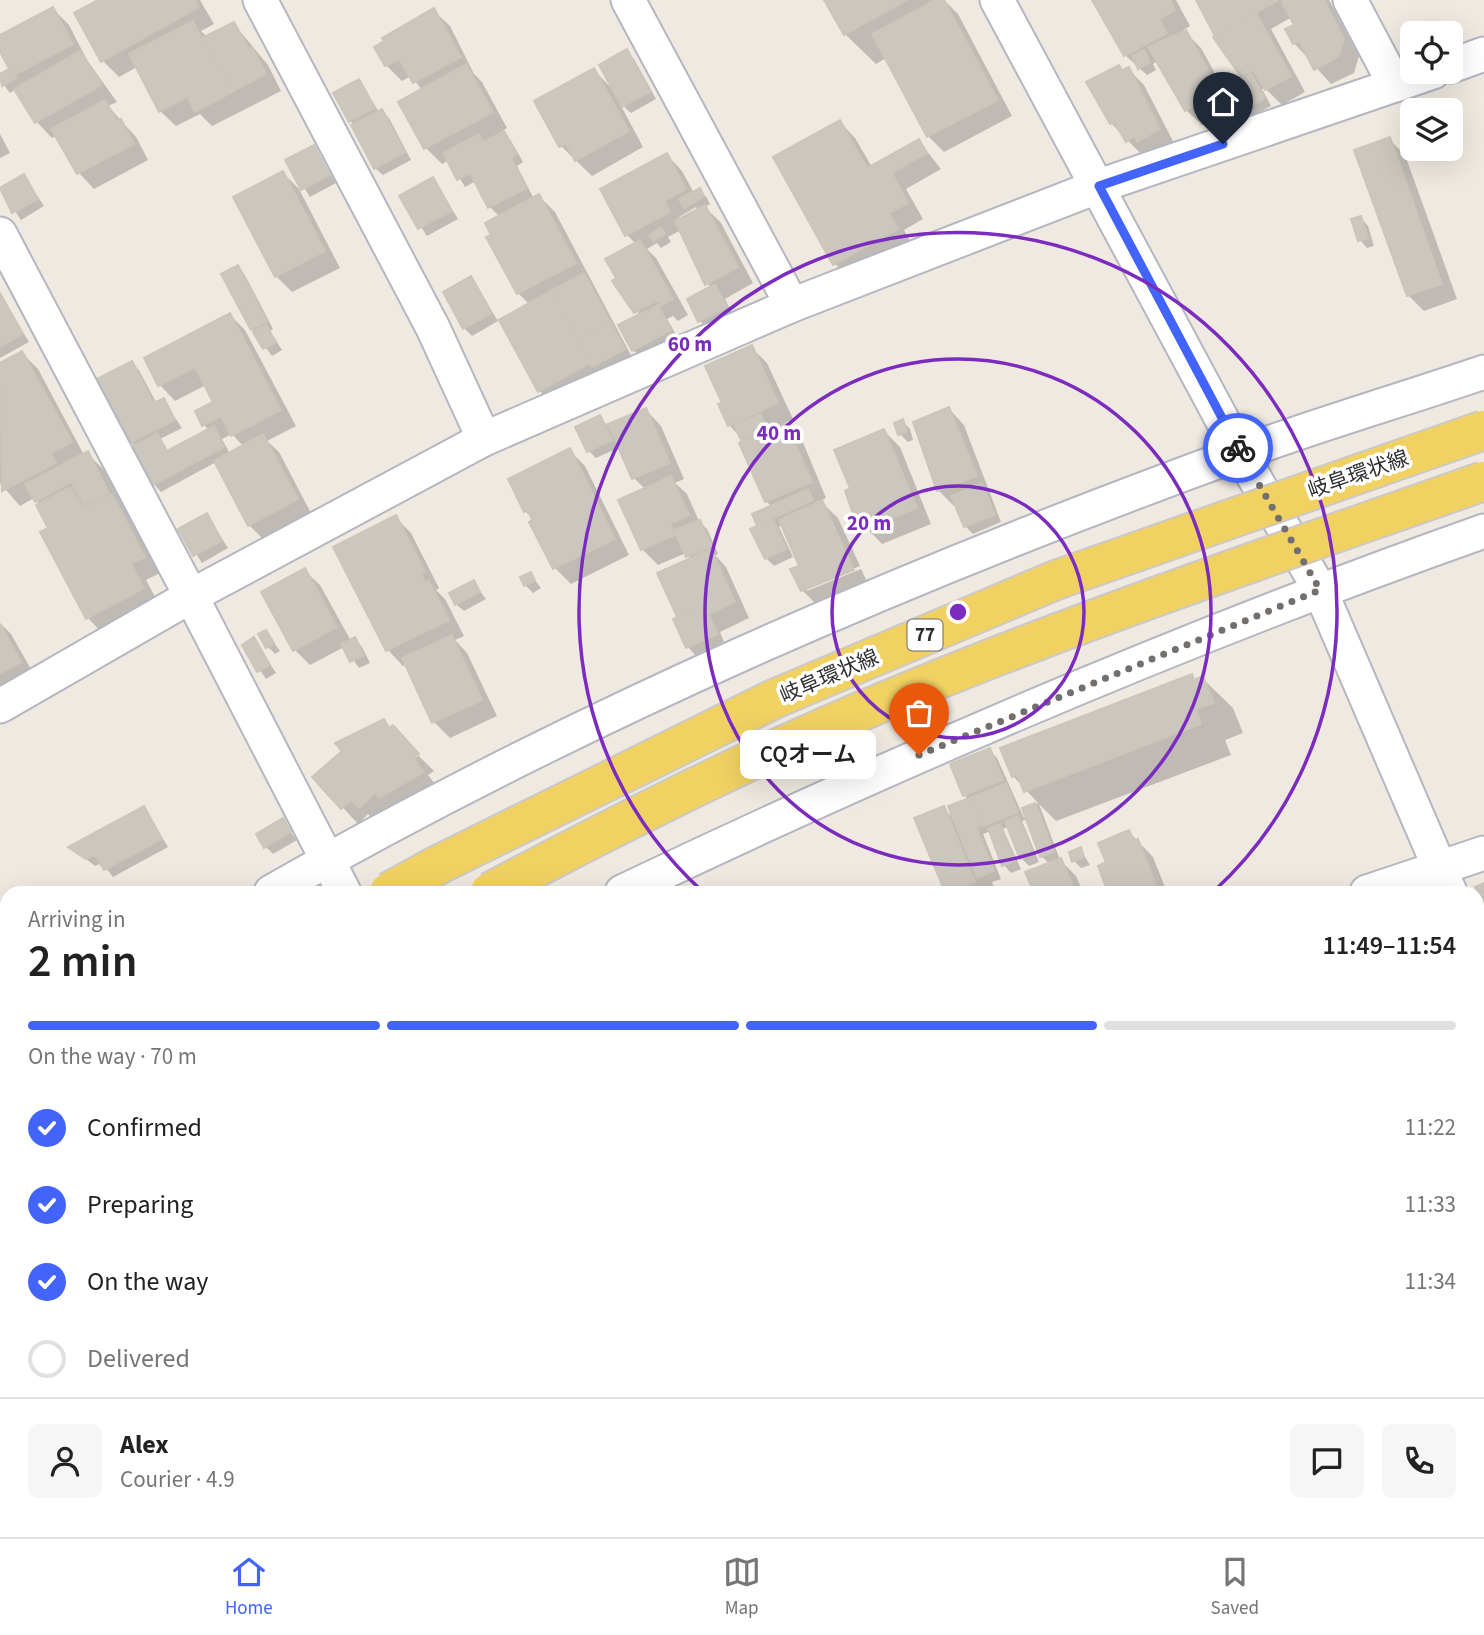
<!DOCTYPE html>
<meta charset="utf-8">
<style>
body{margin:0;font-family:"Source Sans 3","Noto Sans JP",sans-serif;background:#f6f6f6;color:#222;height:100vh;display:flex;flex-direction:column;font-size:26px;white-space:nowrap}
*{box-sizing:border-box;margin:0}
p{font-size:23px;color:#767676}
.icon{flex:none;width:38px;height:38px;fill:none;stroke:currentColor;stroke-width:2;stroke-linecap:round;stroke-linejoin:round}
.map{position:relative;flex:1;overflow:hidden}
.details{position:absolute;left:0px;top:886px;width:1484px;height:653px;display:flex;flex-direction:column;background:#fff;border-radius:21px 21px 0 0;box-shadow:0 7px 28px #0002}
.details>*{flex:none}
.fabs{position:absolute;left:1400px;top:21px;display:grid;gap:14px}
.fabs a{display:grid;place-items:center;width:63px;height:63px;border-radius:10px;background:#fff;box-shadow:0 7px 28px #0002;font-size:35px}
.pin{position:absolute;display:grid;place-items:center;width:60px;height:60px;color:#fff;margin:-72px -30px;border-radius:50% 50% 50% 0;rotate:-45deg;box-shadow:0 0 7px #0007}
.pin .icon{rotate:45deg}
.courier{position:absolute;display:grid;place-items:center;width:70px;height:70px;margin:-35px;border:5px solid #4264fb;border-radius:50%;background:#fff;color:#222;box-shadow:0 2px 9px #0007}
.bubble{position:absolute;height:49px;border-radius:10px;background:#fff;box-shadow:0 7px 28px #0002;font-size:23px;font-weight:600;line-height:49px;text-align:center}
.headline em{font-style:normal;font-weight:600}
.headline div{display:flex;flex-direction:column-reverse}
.headline{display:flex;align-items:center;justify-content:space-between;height:119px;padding:0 28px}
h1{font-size:46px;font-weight:600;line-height:52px}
.bar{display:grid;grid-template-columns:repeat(4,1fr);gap:10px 7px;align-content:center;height:84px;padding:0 28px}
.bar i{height:9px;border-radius:5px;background:#e0e0e0}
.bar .on{background:#4264fb}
.bar p{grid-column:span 4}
.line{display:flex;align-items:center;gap:18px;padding:0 28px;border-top:2px solid #e0e0e0}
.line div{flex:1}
.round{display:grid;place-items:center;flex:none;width:74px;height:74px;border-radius:10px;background:#f6f6f6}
ol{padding:0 28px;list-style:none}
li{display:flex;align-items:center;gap:21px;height:77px}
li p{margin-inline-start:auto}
li .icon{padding:7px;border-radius:50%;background:#4264fb;color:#fff;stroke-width:4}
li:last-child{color:#767676}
li i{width:38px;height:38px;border:4px solid #e0e0e0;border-radius:50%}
.tab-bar{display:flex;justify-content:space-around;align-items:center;height:98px;border-top:2px solid #e0e0e0;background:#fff;font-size:19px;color:#767676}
.tab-bar a{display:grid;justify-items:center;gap:4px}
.tab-bar .on{color:#4264fb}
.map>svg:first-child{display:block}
.shadow{fill:#0003;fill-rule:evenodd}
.building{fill:#cbc7bf;stroke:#cbc5ba;stroke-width:2}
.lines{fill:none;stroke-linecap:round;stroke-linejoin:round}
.street-casing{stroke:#b4b7c1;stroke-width:37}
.secondary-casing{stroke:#b4b7c1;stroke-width:42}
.primary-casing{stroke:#c9c9c9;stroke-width:42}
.street{stroke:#fff;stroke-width:33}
.secondary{stroke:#fff;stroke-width:38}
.primary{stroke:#f2d163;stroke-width:38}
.primary-bridge-casing{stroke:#c9c9c9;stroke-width:42;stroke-linecap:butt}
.primary-bridge{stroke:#f2d163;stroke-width:38}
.done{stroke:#726f6d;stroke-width:7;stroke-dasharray:0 12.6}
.route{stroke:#4264fb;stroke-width:9}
.ring{fill:none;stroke:#7b2cbf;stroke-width:3.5}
.labels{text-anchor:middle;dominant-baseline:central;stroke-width:7;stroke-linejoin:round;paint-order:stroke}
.shield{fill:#fff;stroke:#6d6d6d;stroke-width:2}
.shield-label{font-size:19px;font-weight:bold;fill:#2e2e2e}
.street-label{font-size:21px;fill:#2e2e2e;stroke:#fff}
.centre{fill:#7b2cbf;stroke:#fff;stroke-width:3.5}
.ring-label{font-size:21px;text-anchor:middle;font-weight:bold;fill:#7b2cbf;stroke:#fff;stroke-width:7;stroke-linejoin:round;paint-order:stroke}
</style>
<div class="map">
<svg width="1484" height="1537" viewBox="0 0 1484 1537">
<rect width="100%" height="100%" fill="#efe9e1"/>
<g class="shadow">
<path d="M101,0H200L214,24L201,31L207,37L234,24L268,65L281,91L212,126L200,114L176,126L160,111L137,67L119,77L103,61L76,14Z"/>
<path d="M826,0H944L958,14L1012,116L944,152L928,136L886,58L876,64L845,34Z"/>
<path d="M1094,0H1176L1190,26L1183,30L1201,48L1229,99L1227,100L1230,108L1202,125L1186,110L1158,61L1153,64L1156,70L1147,75L1125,55Z"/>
<path d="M1198,0H1283L1284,3L1288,0H1329L1359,56L1354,73L1331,84L1294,43L1296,25L1292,17L1271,29L1305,92L1282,105L1265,88L1262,89L1271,106L1253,116L1245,109V79L1229,60Z"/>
<path d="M53,9L69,25L87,60L117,102L108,106L136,137L148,160L94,189L79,173L57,135L52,138L37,122L16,89L10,93L0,80V76L9,71L15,76L0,48V37Z"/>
<path d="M434,11L450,26L474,74L482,82L507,128L502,131L511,141L523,162L517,166L534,199L539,196L555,212L632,357L601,373L555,407L540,391L529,304L518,293L489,238L494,236L500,217L490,207L476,181L465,187L449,160L442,164L426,148L401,102L422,90L411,76L402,81L386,65Z"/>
<path d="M627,51L634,59L656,99L631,113L619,102L643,147L592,176L561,146L594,70L613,90Z"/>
<path d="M1128,69L1144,85L1175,145L1143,156L1111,123L1123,71Z"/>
<path d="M359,81L379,112L382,111L389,118L411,160L383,175L375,168L351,121Z"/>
<path d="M840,122L855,138L872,167L919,141L941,169L906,189L923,219L904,230L912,245L851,279L835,264Z"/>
<path d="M0,134L10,153L0,158Z"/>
<path d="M1389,139L1405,155L1457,299L1424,311L1408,295Z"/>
<path d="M314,148L336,183L310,197L288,161Z"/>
<path d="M667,155L682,171L694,193L699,190L707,198L710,204L705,207L721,223L753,283L725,299L733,315L707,328L699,320L711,289L681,230L668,237L671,242L661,248L657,243L647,249L656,258L688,315L678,321L673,316L667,319L678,338L641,357L633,350L640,316L618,279L636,244L627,235L602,189ZM696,207L698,210L680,220L679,217Z"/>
<path d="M283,173L299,189L340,268L292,292L276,276Z"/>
<path d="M24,176L44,206L21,220L0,189Z"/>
<path d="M433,179L458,219L427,236L402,197Z"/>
<path d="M1361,218L1368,226L1374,246L1367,248L1360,240Z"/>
<path d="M237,267L245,275L273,329L270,331L282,350L272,356L252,329Z"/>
<path d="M471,278L498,321L472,336L464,328Z"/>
<path d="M0,294L29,342L0,358Z"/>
<path d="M230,315L245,330L296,426L267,441L279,452L312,515L265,541L249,525L216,462L161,492L154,484L99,380L132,363L139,370L157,404L163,400L182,428L160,439L169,452L210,431L204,425L215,402L206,385L175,401L160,385L146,359ZM232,434L244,447L230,454L222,439Z"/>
<path d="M751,347L767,363L793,419L784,423L802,440L826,498L820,501L838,518L860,566L807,587V591L861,569L869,586L818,606L802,590V566L783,525L779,527L793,557L774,566L766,558L754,515L772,507L766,501L745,442L729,425L725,404Z"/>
<path d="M22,353L38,369L84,455L87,453L103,469L160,573L146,580L159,604L103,634L88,618L40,505L34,498L20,506L0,483V365Z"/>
<path d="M949,409L964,425L1001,522L973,534L965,526L957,505L954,506L938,490Z"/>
<path d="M646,410L661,426L684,479L675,483L687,494L699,521L707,529L718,554L715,555L726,567L749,618L720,632L724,642L695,655L688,647L679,619L691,560L686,553L658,565L642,549L646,490L634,478L620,447L596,458L589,451L600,417L608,426Z"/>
<path d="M902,421L910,429L913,440L908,442L900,434Z"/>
<path d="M884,431L900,447L931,524L882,544L857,518L852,489Z"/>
<path d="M569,450L585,466L629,555L571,584L555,568L532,523L535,521L525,511L510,480Z"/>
<path d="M207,515L228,548L202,563L181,530Z"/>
<path d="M395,517L411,533L439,588L436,590L445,599L464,636L455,640L467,653L497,716L450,738L434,722L407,664L403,666L388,650L335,548Z"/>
<path d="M304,570L320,585L351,641L355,639L362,647L370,663L359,668L344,647L310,665L295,650Z"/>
<path d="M530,574L541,588L533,593L525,585Z"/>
<path d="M473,582L486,599L464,611L456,604Z"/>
<path d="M0,623L11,634L36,678L0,697Z"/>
<path d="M266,632L280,651L275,654L267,646Z"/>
<path d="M254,640L276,673L266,679L244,646Z"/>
<path d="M1191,676L1196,681L1202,678L1233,708L1243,733L1225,740L1231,755L1056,821L1039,804L1060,860L1076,876L1083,892H1035L1027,873L1050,864L1041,856L1028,819L1022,821L1039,862L1029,866L1021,858L1009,826L1003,829L1021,869L1011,873L1004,865L991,831L983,834L1001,879L992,882L996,892H947L917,819L943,808L956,821L969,800L964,795L989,750L997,758L1024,818L1027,817L1024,809L1038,803L1013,776Z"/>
<path d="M383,721L434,771L428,775L438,788L376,822L368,814L358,824L315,777Z"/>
<path d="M144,808L168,847L113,877L102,863L95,866L71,847Z"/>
<path d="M282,821L297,840L273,854L266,847Z"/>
<path d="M1129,832L1153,857L1167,892H1114L1100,867L1108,863Z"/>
<path d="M1080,849L1090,865L1081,868L1074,861Z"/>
<path d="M1477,1436L1484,1448V1485L1477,1489Z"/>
<path d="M334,1531H375L363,1537H340Z"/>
<path d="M1301,1531H1402L1399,1537H1307Z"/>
</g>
<g class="building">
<path d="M98,0H195L199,7L101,62L74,13Z"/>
<path d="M824,0H907L844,35Z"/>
<path d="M935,0H944L998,100L927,137L872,34Z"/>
<path d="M1092,0H1170L1175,10L1159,19L1167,33L1124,56Z"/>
<path d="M1196,0H1277V1L1215,36Z"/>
<path d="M1286,0H1324L1344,39L1338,57L1314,70L1299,41L1293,44L1285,29L1294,25L1282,3Z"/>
<path d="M53,7L73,44L13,76L0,52V35Z"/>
<path d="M434,8L461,57L413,83L399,59L385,66L374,47L384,41L382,38Z"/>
<path d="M1256,13L1291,76L1265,90L1253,70L1241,77L1213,37Z"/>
<path d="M193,21L220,73L224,71L234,91L195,112L187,97L159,112L129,54Z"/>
<path d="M234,22L249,49L252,47L266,74L234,91L224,71L220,73L202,38Z"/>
<path d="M1186,30L1215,83L1212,84L1215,91L1185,111L1148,47Z"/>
<path d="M627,49L650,92L622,107L599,65Z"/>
<path d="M1144,50L1150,62L1138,69L1132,56Z"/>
<path d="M80,51L102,85L35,123L14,89Z"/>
<path d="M466,64L493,112L424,149L398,102Z"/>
<path d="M1119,65L1122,70L1129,67L1160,129L1137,142L1135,136L1126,142L1114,122L1110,124L1086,82Z"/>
<path d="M594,68L629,131L575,161L566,144L559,147L534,101Z"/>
<path d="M9,69L17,78L2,86L0,74Z"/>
<path d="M1251,74L1265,98L1244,110L1230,85Z"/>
<path d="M359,79L375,108L349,122L333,93Z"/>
<path d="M105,100L117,121L121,119L134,144L77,174L51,129Z"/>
<path d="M382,109L405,152L374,169L351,125Z"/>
<path d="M840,120L867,168L919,139L927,153L892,173L908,203L889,213L898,229L833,265L773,157Z"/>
<path d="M504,131L517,154L511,158L527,188L488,208L470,173L457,180L443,153L479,134L484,142Z"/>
<path d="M1390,137L1442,284L1407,296L1354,150Z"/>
<path d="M314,145L330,175L301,190L285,160Z"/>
<path d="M667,153L686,189L664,201L670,212L625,236L600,189Z"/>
<path d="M283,171L325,251L275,277L233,197Z"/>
<path d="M24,174L38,199L12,213L0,188Z"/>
<path d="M433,177L452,211L418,229L399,196Z"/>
<path d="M700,188L704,196L684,208L679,199Z"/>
<path d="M539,194L576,263L517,294L486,237L491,235L485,223Z"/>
<path d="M705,205L738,267L705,285L675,221Z"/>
<path d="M1361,216L1368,238L1358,241L1351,219Z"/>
<path d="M661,227L665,234L653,241L649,235Z"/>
<path d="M640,240L673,299L661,306L658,300L634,313L612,281L616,278L605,259Z"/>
<path d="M238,265L256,299L239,308L221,274Z"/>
<path d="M584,273L610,321L577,339L550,291Z"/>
<path d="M471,276L492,313L463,329L443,292Z"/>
<path d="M715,284L727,307L698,322L687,299Z"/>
<path d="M550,291L590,363L538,392L499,320Z"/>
<path d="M0,293L23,334L0,347Z"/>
<path d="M255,299L267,321L251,330L239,308Z"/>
<path d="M658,305L671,330L632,351L618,325Z"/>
<path d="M230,313L281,410L231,436L221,416L202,426L195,411L213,402L195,367L158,386L144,358Z"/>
<path d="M610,321L625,349L592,367L577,339Z"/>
<path d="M266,325L276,342L263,349L253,332Z"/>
<path d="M752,345L778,403L728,426L718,404L722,403L705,366Z"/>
<path d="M22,351L72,442L51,453L56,463L2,491L0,363Z"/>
<path d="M132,361L154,403L164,398L175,420L130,443L97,379Z"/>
<path d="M949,407L977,476L937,491L913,422Z"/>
<path d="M646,408L670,463L632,479L608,424Z"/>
<path d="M761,414L767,429L741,440L734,425Z"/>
<path d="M600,415L612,440L587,452L575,427Z"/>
<path d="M903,419L907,432L898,435L894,423Z"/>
<path d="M786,423L812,482L765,502L739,443Z"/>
<path d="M214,426L224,447L153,485L132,447L157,433L167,451Z"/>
<path d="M884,429L917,508L865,529L860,517L855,519L845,491L850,488L834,450Z"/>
<path d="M263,434L298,499L248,526L214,461Z"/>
<path d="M570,448L615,539L553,569L529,522L532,520L528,510L524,512L508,479Z"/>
<path d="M88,451L109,493L84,506L71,482L35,502L25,484Z"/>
<path d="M671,476L689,515L670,524L675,535L641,550L618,500Z"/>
<path d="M982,483L995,515L964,527L951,496Z"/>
<path d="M70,487L83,509L112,494L145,557L131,564L144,588L86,619L40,532L48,528L36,505Z"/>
<path d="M808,489L813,500L757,526L752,514Z"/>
<path d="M822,500L854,570L801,591L790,569L799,566L779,520Z"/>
<path d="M207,513L222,541L193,556L178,529Z"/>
<path d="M396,515L425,572L421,574L425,582L429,581L449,620L386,651L333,547Z"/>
<path d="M773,519L786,549L765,559L750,529Z"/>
<path d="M700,520L712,546L686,557L674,530Z"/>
<path d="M711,549L735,602L704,616L701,609L678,619L657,573Z"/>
<path d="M305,568L337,627L293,651L261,592Z"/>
<path d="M531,572L535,581L524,586L520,577Z"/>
<path d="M474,580L480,592L455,605L449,593Z"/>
<path d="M701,609L704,616L709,614L718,634L686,648L673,619Z"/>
<path d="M0,624L21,662L0,673Z"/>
<path d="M266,630L274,643L266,648L258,634Z"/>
<path d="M452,635L482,700L432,723L402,658Z"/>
<path d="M254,637L270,665L257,672L242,645Z"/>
<path d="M355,637L364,655L350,662L341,644Z"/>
<path d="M1192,674L1194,680L1203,676L1214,703L1196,709L1201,724L1024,792L1017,775L1012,777L1000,748Z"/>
<path d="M384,719L389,728L393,725L419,754L414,759L424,772L379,798L375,793L359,808L351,800L341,809L312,777L342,751L335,743Z"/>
<path d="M990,748L1003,780L963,796L950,764Z"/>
<path d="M1006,783L1018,812L984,826L972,797Z"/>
<path d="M972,797L984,824L976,827L994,871L977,878L948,806Z"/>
<path d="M1035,803L1054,852L1040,857L1022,808Z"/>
<path d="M144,806L162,839L104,870L95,855L86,859L68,847Z"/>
<path d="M944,806L975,882L950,892H945L914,818Z"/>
<path d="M1018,816L1033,854L1020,859L1005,821Z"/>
<path d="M283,818L291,832L264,848L256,834Z"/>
<path d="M1000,824L1015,861L1002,866L988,828Z"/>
<path d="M1129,830L1134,841L1138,839L1156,886L1140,892H1113L1110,885L1106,887L1098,866L1106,862L1098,843Z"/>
<path d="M1081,847L1084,857L1072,862L1069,852Z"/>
<path d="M1061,858L1075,892H1034L1025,872Z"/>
<path d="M1484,883V905L1475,887Z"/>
<path d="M1477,1444L1484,1456V1460L1477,1464Z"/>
<path d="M248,1531H295L286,1537H252Z"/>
<path d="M295,1531H311L315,1537H286Z"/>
<path d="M510,1531H525L528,1537H501Z"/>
<path d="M1299,1531H1367L1357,1537H1305Z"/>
</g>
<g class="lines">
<g class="street-casing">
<g id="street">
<path d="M260,0L433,328L484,439"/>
<path d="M997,0L1240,453L1320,590L1450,892"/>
<path d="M1350,0L1395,85L1433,72"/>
<path d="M1451,66L1484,54"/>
<path d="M0,234L191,596L0,706"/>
<path d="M792,305L1099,186L1395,85"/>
<path d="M271,892C579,716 904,576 1238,454C1319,424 1402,400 1484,372"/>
<path d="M344,892L191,596L484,439L792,305L628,0"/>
<path d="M622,892C903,758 1190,635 1484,531"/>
<path d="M1367,892L1484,853"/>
<path d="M1477,956L1484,972"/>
<path d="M0,1036L7,1032"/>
<path d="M1477,1208L1484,1205"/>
<path d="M0,1260L7,1256"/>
<path d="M0,1310L7,1322"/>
<path d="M1477,1487L1484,1483"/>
<path d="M151,1531L156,1537"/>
<path d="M696,1531L699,1537"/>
<path d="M1038,1531L1041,1537"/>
<path d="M1394,1537L1404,1531"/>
</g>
</g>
<g class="secondary-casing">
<g id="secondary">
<path d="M0,1443L7,1452"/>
<path d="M70,1531L75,1537"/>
</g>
</g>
<g class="primary-casing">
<g id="primary">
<path d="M0,1124L7,1120"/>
<path d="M0,1181L7,1176"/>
</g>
</g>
<use href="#street" class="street"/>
<use href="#secondary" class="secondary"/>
<use href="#primary" class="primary"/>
<g class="primary-bridge-casing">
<g id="primary-bridge">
<path d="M389,892L438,865L774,699L1056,580L1484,430"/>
<path d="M490,892C600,834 711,777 825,727C1040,633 1263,559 1484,481"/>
</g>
</g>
<use href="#primary-bridge" class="primary-bridge"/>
</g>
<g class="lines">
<path class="done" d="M919,755L1320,590L1238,448"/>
<path class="route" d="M1223,144L1099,186L1238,448"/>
</g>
<g class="ring">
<circle cx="958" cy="612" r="126"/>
<circle cx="958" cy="612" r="253"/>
<path d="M702 891A379 379 0 1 1 1214 891"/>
</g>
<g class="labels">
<rect class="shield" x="907.5" y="619.5" width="35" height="31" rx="5"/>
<g class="shield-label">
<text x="925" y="635">77</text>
</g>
<g class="street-label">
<text transform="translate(1358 474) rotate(-19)">岐阜環状線</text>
<text transform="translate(829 676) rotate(-23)">岐阜環状線</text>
</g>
</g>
<circle cx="958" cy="612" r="10" class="centre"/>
<g class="ring-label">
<text x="690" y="351">60 m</text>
<text x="779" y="440">40 m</text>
<text x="869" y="530">20 m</text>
</g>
</svg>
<div class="fabs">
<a><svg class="icon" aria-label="locate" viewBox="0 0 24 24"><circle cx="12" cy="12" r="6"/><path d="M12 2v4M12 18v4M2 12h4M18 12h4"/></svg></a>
<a><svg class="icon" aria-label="layers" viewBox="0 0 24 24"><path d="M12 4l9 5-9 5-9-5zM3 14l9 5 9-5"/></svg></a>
</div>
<div class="pin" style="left:919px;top:755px;background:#ea580c"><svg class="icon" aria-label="bag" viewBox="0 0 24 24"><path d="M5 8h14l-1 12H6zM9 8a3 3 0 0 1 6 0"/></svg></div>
<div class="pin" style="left:1223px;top:144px;background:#1f2937"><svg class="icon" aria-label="home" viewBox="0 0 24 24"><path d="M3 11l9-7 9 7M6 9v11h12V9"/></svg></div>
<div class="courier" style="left:1238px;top:448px"><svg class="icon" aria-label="bike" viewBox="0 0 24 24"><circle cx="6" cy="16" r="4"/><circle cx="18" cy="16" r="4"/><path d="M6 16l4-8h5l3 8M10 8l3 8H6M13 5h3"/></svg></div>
<div class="bubble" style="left:740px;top:730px;width:136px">CQオーム</div>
<section class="details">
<div class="headline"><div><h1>2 min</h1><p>Arriving in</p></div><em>11:49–11:54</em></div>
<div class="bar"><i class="on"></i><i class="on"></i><i class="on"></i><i></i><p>On the way · 70 m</p></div>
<ol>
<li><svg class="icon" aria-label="check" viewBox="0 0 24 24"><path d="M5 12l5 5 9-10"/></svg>Confirmed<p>11:22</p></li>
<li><svg class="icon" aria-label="check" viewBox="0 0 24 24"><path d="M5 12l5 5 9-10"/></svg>Preparing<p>11:33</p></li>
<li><svg class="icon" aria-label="check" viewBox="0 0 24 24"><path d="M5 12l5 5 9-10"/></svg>On the way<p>11:34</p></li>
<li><i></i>Delivered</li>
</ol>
<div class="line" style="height:126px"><a class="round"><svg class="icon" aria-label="person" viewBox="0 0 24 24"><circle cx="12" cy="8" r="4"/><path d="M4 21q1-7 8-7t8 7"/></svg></a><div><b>Alex</b><p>Courier · 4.9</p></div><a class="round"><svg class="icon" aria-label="chat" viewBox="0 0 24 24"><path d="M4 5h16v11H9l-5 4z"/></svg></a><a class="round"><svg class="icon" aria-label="phone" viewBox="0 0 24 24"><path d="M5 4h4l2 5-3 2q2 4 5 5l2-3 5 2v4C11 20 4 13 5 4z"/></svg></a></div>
</section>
</div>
<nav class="tab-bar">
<a class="on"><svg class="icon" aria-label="home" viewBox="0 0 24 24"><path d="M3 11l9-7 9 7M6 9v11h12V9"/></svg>Home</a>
<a><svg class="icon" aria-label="map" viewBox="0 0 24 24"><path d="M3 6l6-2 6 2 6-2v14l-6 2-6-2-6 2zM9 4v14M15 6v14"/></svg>Map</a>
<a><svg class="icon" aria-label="saved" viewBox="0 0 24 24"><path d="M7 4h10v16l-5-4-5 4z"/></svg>Saved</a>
</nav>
